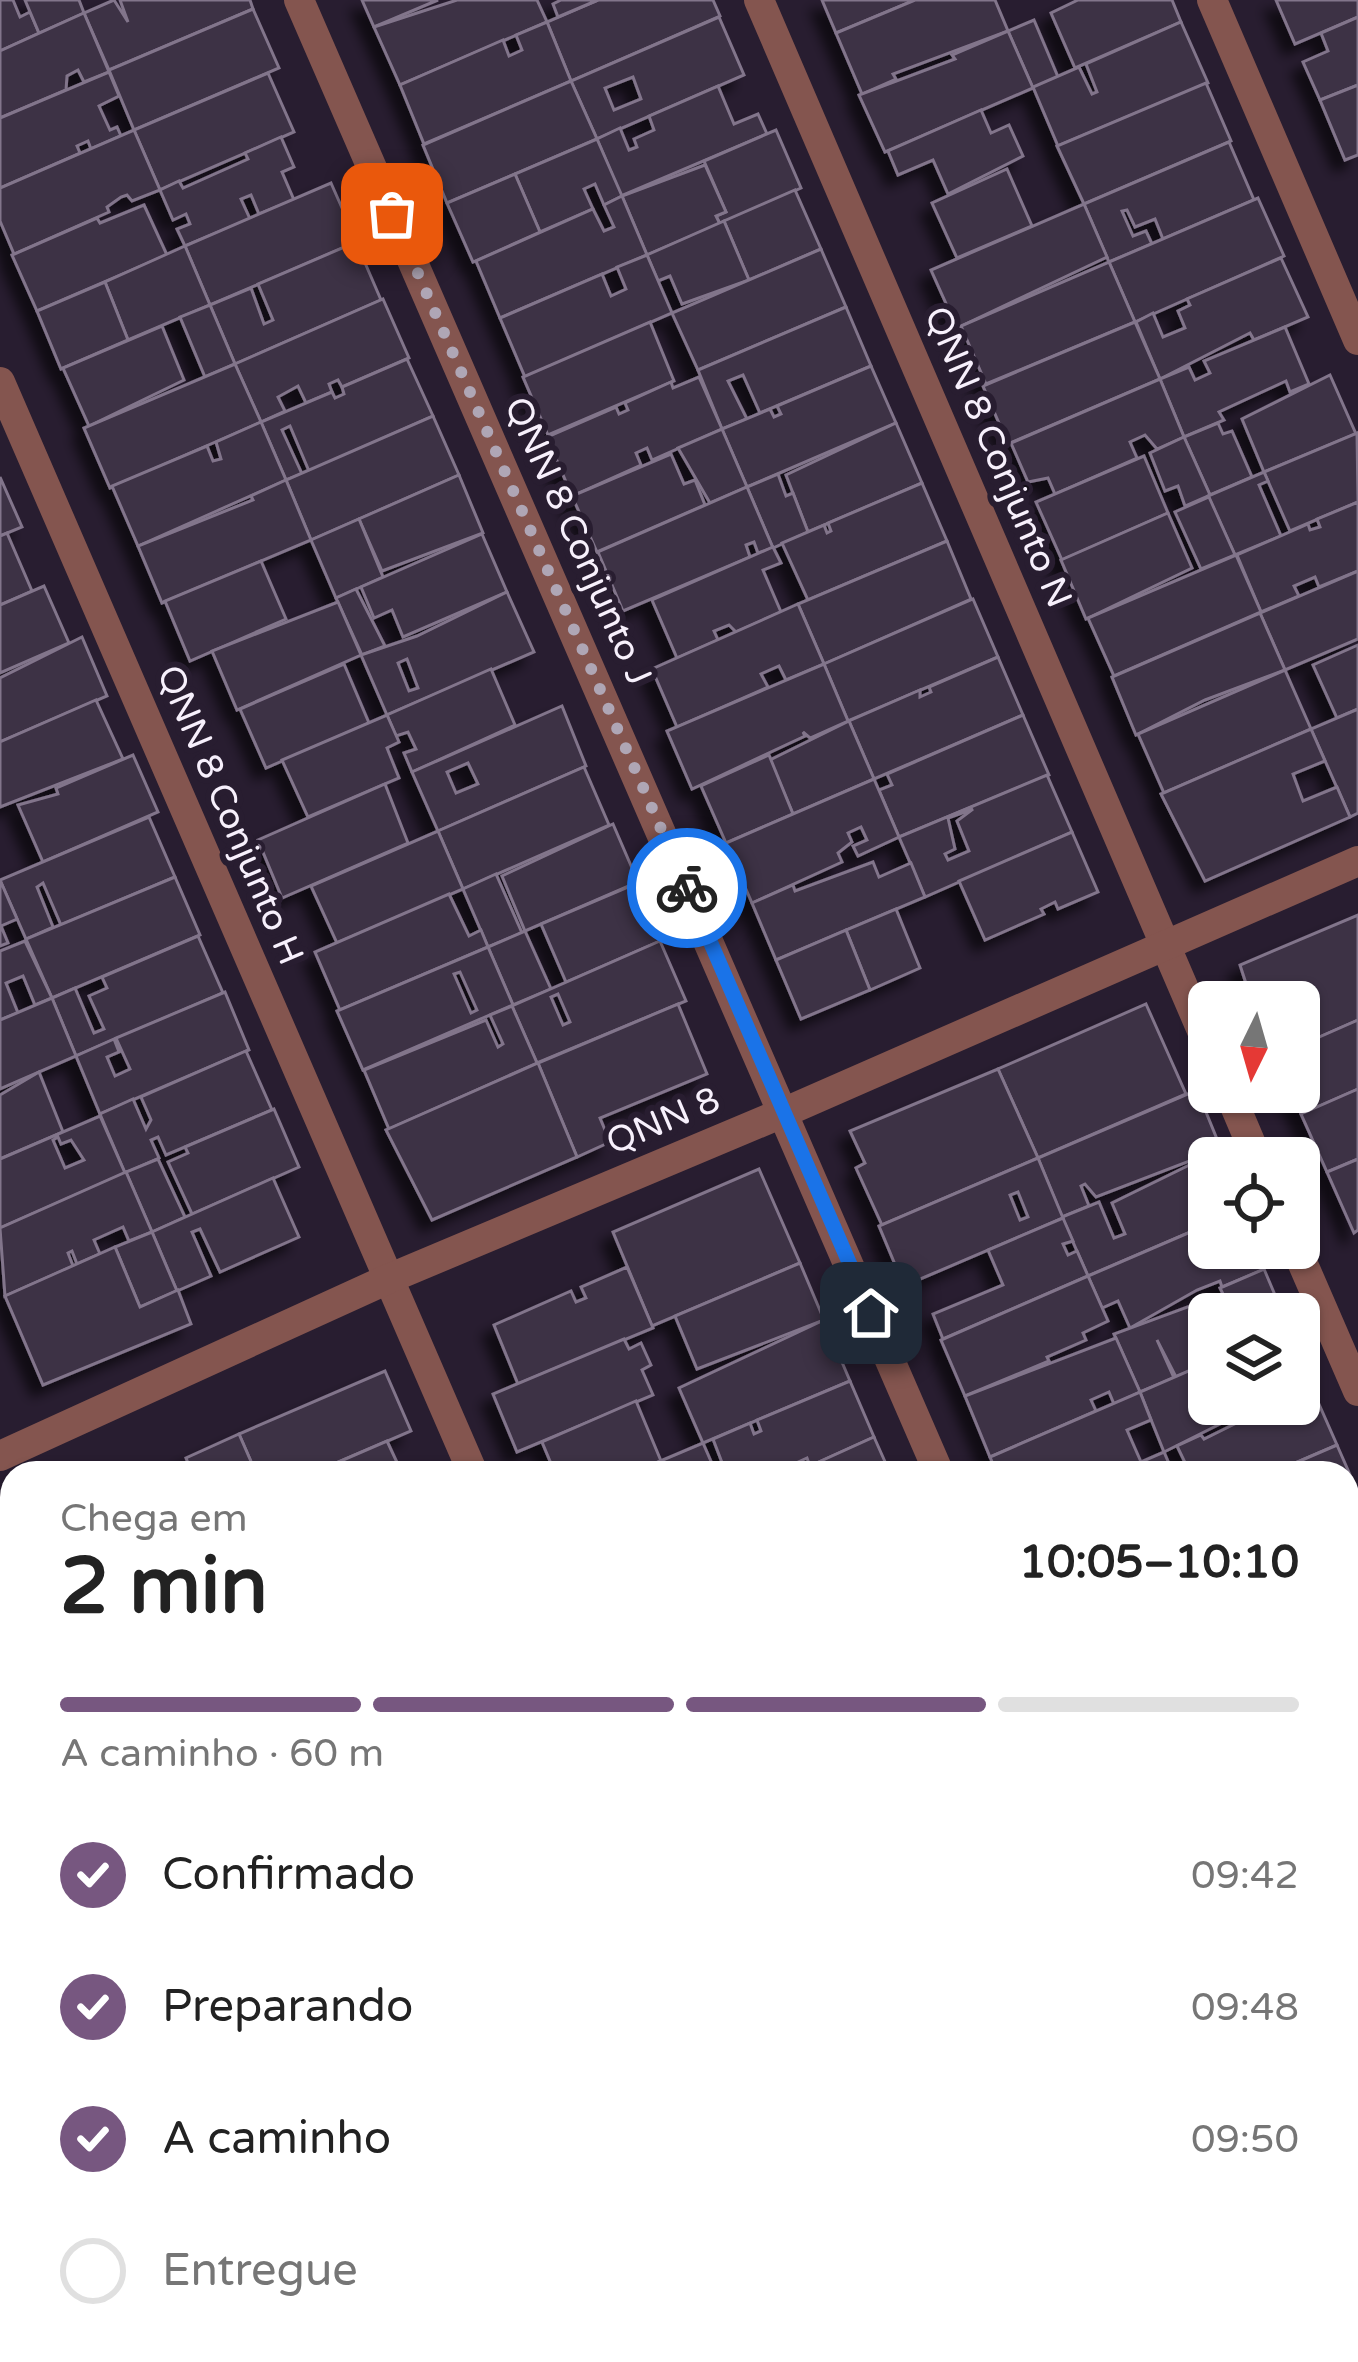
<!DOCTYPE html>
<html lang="pt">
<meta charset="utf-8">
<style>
body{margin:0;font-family:"Varela Round",sans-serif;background:#f2f2f2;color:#222;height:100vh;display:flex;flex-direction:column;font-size:45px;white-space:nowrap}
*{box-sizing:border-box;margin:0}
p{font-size:39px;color:#767676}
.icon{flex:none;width:66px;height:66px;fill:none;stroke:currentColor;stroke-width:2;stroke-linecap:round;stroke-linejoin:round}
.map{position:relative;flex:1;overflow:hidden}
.details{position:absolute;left:0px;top:1461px;width:1359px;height:903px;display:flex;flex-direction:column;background:#fff;border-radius:36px 36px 0 0;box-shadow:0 3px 9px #0004}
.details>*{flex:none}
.needle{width:78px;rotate:185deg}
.buttons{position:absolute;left:1188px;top:981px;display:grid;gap:24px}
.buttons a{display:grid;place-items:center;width:132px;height:132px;border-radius:18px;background:#fff;box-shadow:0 3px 9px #0004;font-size:60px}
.pin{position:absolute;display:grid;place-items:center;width:102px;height:102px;color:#fff;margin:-51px;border-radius:24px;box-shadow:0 6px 18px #0006}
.courier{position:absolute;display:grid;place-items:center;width:120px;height:120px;margin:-60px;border:9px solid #1a73e8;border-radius:50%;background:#fff;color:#222;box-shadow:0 3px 15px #0007}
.summary em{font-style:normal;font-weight:800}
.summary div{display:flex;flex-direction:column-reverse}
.summary{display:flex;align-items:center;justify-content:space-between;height:204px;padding:0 60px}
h1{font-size:78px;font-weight:800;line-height:90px}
.bar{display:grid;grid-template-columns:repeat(4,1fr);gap:18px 12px;align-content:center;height:144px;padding:0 60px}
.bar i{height:15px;border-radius:9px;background:#e0e0e0}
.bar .on{background:#775780}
.bar p{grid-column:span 4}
ol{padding:0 60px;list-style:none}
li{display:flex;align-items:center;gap:36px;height:132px}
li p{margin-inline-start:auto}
li .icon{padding:12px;border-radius:50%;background:#775780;color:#fff;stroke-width:4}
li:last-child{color:#767676}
li i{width:66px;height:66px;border:6px solid #e0e0e0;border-radius:50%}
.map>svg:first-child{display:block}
.building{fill:#3c3044;stroke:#82758b;stroke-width:3;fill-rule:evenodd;filter:url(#shadow)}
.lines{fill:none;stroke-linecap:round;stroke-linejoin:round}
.street{stroke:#84554f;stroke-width:30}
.done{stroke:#afa6b5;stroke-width:12;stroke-dasharray:0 21.6}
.route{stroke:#1a73e8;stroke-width:15}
.labels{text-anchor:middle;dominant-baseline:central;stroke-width:12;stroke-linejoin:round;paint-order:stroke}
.street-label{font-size:36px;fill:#f7f0fc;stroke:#281d30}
</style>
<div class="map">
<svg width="1358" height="2362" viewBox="0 0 1358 2362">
<defs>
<filter id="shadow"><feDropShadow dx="-11" dy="11" stdDeviation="6" flood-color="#0009"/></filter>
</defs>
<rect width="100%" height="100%" fill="#281d30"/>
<g class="building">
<path d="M0,0H13L20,17L30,12L39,33L0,51Z"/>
<path d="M25,0H79L84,13L39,33Z"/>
<path d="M114,0L128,22L120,0H250L253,9L109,70L84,13Z"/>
<path d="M362,0H438L374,27Z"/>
<path d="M457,0H537L547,22L400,85L374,27Z"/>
<path d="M598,0H713L720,16L571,81L547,22Z"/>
<path d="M598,0L558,17L553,4L561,0Z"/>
<path d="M822,0H915L836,33Z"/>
<path d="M915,0H995L1008,31L893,74L896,79L862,94L836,33Z"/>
<path d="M1078,0H1172L1181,22L1075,68L1051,13Z"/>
<path d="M1276,0H1358V17L1295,44Z"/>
<path d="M253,9L279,68L134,130L109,70Z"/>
<path d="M84,13L109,72L84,82L78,70L67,76L66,90L0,118V51Z"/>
<path d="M719,17L744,75L597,139L571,81ZM633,77L641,99L614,110L605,88Z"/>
<path d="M1358,17V85L1320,100L1303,62L1328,51L1321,33Z"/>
<path d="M1034,20L1058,77L1033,88L1008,31Z"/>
<path d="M547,22L571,81L424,144L400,85L503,40L509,56L522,50L516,35Z"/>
<path d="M1181,22L1208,83L1058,146L1033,87L1079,67L1092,94L1097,92L1086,64Z"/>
<path d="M1008,31L1033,88L885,152L859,95L955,59L952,55Z"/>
<path d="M109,72L119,96L99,106L110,130L117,127L121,136L91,149L88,141L77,146L80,153L0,188V118Z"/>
<path d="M268,73L294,132L160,190L134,130Z"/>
<path d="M571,81L597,139L447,203L423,145Z"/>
<path d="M1206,83L1231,141L1084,204L1057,146Z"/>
<path d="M1358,85V155L1345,160L1320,100Z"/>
<path d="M718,86L734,124L758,114L767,134L621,196L597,139L620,128L629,150L637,147L634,139L654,130L649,116Z"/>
<path d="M981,110L991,133L1009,125L1023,156L948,194L933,160L898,175L888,151Z"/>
<path d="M134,130L160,190L132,201L127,195L121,197L107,207L109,212L14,254L0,221V188Z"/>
<path d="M776,130L801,188L720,224L716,216L726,212L704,161Z"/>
<path d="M281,137L294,167L282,172L294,200L259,214L251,195L241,199L250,219L185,246L177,229L190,224L186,214L173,220L160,190L179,181L183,188L248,159L245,153Z"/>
<path d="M597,139L622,196L604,205L595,184L584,189L593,209L540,232L515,174Z"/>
<path d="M1229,142L1254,200L1163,239L1155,219L1135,227L1127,210L1122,211L1133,236L1146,231L1152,244L1109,262L1084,204Z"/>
<path d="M705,165L726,212L716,216L720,224L647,255L622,196Z"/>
<path d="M1007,169L1032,226L957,258L932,203Z"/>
<path d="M515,174L540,232L473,262L447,203Z"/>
<path d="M331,183L357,242L210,305L185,246Z"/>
<path d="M795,190L821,249L749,280L724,221Z"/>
<path d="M622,196L647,255L500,318L476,261L593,209L604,231L614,227L604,205Z"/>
<path d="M1258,198L1284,256L1135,322L1109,262Z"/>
<path d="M1084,204L1107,257L957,328L931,270Z"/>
<path d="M144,205L167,255L37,311L12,255L97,218L100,223Z"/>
<path d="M724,221L749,280L682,304L670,276L658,281L647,255Z"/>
<path d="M356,242L381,300L235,364L210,305L251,288L264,324L273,320L258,284Z"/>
<path d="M185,246L210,305L128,340L105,282Z"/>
<path d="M821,249L846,307L698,370L672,313Z"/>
<path d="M647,255L672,313L525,377L500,318L602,274L611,296L626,289L617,267Z"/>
<path d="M1281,258L1308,317L1254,340L1250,333L1160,379L1136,322L1153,313L1163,337L1185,328L1178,311L1190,305L1187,299Z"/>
<path d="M1109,262L1135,322L986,384L961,326Z"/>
<path d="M105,282L128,340L61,369L37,311Z"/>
<path d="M383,299L409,358L342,387L338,380L329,384L332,392L306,403L298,386L278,397L285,411L261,422L235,364Z"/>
<path d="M210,305L235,364L205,377L180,317Z"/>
<path d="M846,307L871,366L760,413L743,375L728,381L747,419L722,429L698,370Z"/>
<path d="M650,322L674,381L548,435L523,377Z"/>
<path d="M1135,322L1160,379L1008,444L983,386Z"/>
<path d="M162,326L184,380L89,426L63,368Z"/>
<path d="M1285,327L1309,384L1290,392L1286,381L1219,412L1224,420L1184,437L1160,379L1189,367L1195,380L1210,373L1204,361Z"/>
<path d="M407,359L433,416L309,471L290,426L282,430L302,474L286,480L261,422L332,392L335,398L344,394L342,387Z"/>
<path d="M235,364L261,422L110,488L84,428Z"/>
<path d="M871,366L896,423L747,487L722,429L770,409L774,417L781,414L777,406Z"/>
<path d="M1330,375L1356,434L1264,472L1242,419Z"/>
<path d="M699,377L722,429L652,460L647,448L636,453L641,465L572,496L547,437L616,407L619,414L628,410L625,403L671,382L673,388Z"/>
<path d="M1160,379L1184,437L1157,449L1145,435L1130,442L1137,458L1055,494L1048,478L1028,482L1011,443Z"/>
<path d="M433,416L459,475L311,540L286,480Z"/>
<path d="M261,422L286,480L138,546L112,486L207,446L213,461L221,459L216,442Z"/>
<path d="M896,423L922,483L808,532L786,475Z"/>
<path d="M1218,423L1223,434L1232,431L1252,477L1210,495L1184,437Z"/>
<path d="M722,429L747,487L710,503L678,448Z"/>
<path d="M1357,433L1358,502L1290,531L1264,472Z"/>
<path d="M1184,437L1210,495L1185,506L1178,486L1165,491L1150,453Z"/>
<path d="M671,454L684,484L695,480L705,505L597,552L572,496Z"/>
<path d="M1144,456L1168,513L1062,560L1036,502Z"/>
<path d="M1264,472L1268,481L1259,485L1281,536L1235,555L1208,496Z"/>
<path d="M778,474L786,496L793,493L808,532L773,548L747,487Z"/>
<path d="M459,475L483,533L382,571L359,519Z"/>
<path d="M0,477L22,527L0,536Z"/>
<path d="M286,480L311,540L162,603L138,546L253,500L251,496Z"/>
<path d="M922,483L947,541L808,600L782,543L824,525L827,533L831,531L828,523Z"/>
<path d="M747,487L773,548L758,553L754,542L746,545L750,557L623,611L598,552Z"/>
<path d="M1209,497L1235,555L1201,569L1175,512Z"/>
<path d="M1358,502V571L1319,587L1315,577L1294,586L1299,596L1261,612L1237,555L1308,524L1310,530L1320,527L1317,519Z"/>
<path d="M1168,513L1192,568L1086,619L1061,560Z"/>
<path d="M359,519L383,577L336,598L311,540Z"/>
<path d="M7,533L32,591L0,605V536Z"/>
<path d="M482,534L507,592L403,637L392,610L374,618L361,587Z"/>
<path d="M947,541L971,599L824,664L798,604Z"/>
<path d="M773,547L781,563L763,570L781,612L736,632L729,625L714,631L718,640L677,658L652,600Z"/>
<path d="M1236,555L1261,612L1114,676L1088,618Z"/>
<path d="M261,561L286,619L190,661L165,601Z"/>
<path d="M1358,571V639L1285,670L1260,613Z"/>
<path d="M44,586L69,643L0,673V605Z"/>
<path d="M356,589L385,646L362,655L336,598Z"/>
<path d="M507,592L534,652L387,715L361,655L417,636ZM407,659L418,688L409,691L398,663Z"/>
<path d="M973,599L998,657L848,721L824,664Z"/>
<path d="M338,602L361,655L237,710L212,651Z"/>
<path d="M798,604L824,664L786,680L779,666L761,674L768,687L677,727L652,669Z"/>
<path d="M1260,613L1285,670L1205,700L1136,735L1112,677Z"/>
<path d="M82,637L107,696L0,742V678Z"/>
<path d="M1358,645V709L1337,718L1313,665Z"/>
<path d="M998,657L1023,715L874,779L849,721L920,690V697L931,692L929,687Z"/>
<path d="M344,664L369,723L266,768L240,709Z"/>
<path d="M824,664L848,721L810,738L803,732L805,736L692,789L667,731Z"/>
<path d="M491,669L515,725L412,772L404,753L416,749L408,732L396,736L387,715Z"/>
<path d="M1285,670L1311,729L1164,793L1138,734Z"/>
<path d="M96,700L123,759L0,807V742Z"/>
<path d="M562,706L586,766L438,831L412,772ZM468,763L478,784L456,793L447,772Z"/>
<path d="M1358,709V813L1350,817L1311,729Z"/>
<path d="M387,715L399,742L387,748L399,778L308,817L282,760Z"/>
<path d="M1023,715L1049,775L899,837L879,790L892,785L887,774Z"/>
<path d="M849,721L874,779L793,814L770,760Z"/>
<path d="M1311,729L1325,761L1293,774L1303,801L1337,787L1350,817L1205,881L1161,794Z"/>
<path d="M133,755L158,812L43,862L18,805L58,794L56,788Z"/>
<path d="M769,755L793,814L726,843L701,786Z"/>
<path d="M584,767L609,825L463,889L438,831Z"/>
<path d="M1047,775L1072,832L925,897L899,837ZM973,809L957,821L969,851L948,860L945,854L955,849L948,818Z"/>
<path d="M874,779L899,837L858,856L853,846L867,840L861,827L848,833L852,842L838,853L842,862L752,903L726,843Z"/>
<path d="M385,784L408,843L282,898L258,840Z"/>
<path d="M149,817L175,877L61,925L43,883L37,887L53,927L26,939L0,880Z"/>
<path d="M613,824L638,882L525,931L502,876Z"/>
<path d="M438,831L463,889L337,943L311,886Z"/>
<path d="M1072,832L1098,892L1058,909L1055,902L1041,909L1044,914L985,940L959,881Z"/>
<path d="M873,862L879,877L911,863L925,897L776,960L752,903L793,885L795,891Z"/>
<path d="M496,874L522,933L488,947L463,889Z"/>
<path d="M175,877L200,935L52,998L26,939Z"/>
<path d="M0,880L17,919L1,926L8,943L0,946Z"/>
<path d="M635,884L660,941L566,982L541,924Z"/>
<path d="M449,894L469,936L481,930L488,947L340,1010L315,952Z"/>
<path d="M896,909L920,968L870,990L846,930Z"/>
<path d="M1358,915V1020L1299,1046V1002H1252L1240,965Z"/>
<path d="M846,930L870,990L801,1019L776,960Z"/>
<path d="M525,931L551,989L513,1005L488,947Z"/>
<path d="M198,936L223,993L76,1056L52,998L75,988L94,1033L104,1029L89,996L107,988L102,977Z"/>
<path d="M25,941L52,998L35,1005L23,976L6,983L18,1013L0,1020V951Z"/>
<path d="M660,941L686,1001L537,1063L512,1006ZM558,994L570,1022L563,1025L551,997Z"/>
<path d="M488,947L513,1005L363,1070L337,1011ZM460,972L477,1010L471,1013L454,974Z"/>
<path d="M225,992L249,1050L100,1114L76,1056L114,1039L119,1052L107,1057L115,1076L130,1069L116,1038Z"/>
<path d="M52,998L76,1056L0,1089V1020Z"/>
<path d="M678,1004L707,1074L600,1118L610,1142L577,1157L538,1063Z"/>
<path d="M1146,1004L1186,1094L1038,1158L998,1069Z"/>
<path d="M512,1006L537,1063L389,1129L364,1070L486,1020L498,1047L503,1044L490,1015Z"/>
<path d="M1358,1020V1089L1301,1114L1291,1092H1299V1046Z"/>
<path d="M246,1051L272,1110L166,1155L158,1137L151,1140L159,1158L125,1173L100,1114L133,1099L146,1129L151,1120L141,1097Z"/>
<path d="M538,1063L577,1157L432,1220L386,1130Z"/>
<path d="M998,1069L1038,1158L882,1225L856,1168L865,1163L850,1131Z"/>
<path d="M39,1072L63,1132L0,1159V1095Z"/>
<path d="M1358,1089V1159L1327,1172L1301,1114Z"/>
<path d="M1197,1090L1221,1149L1096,1197L1085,1184L1081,1186L1089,1206L1062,1217L1038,1158Z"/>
<path d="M274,1109L299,1167L192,1214L168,1162L188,1153L185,1147Z"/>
<path d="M100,1116L125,1173L0,1228V1159ZM58,1137L61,1144L71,1140L84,1160L65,1168L53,1140Z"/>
<path d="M1214,1153L1216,1158H1209V1224L1088,1276L1062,1217L1099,1202L1114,1238L1125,1234L1112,1203Z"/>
<path d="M1038,1158L1063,1218L904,1286L879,1226ZM1018,1192L1028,1217L1020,1220L1010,1195Z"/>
<path d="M158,1159L185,1217L152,1232L126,1172Z"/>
<path d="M1358,1159V1230L1354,1233L1327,1172Z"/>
<path d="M759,1169L800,1263L652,1326L613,1232Z"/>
<path d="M126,1172L152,1232L129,1241L123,1227L94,1240L100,1254L77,1264L72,1251L68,1253L73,1266L5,1296L0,1228Z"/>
<path d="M273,1178L299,1237L220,1272L200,1229L192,1232L211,1276L177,1291L152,1232Z"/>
<path d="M1063,1218L1073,1241L1063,1244L1068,1255L1077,1251L1088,1276L943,1339L933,1314L1003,1285L988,1250Z"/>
<path d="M1209,1224V1248H1253L1263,1270L1222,1287L1220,1281L1197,1290L1130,1328L1118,1301L1102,1308L1088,1276Z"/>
<path d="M152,1232L177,1291L140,1307L115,1247Z"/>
<path d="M115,1247L140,1307L178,1290L191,1324L43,1385L5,1296Z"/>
<path d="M800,1263L824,1320L697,1369L675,1316Z"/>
<path d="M627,1267L653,1328L518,1384L494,1325L571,1291L576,1302L586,1298L581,1287Z"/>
<path d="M1264,1269L1283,1314H1209V1362L1176,1377L1157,1340L1174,1378L1140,1392L1114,1334L1223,1294L1220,1288Z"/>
<path d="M1088,1276L1108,1321L1083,1333L1086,1340L1047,1357L1049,1361L965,1396L941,1340Z"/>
<path d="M824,1320L850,1381L703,1443L679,1388Z"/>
<path d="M1116,1338L1140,1392L1114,1404L1109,1392L1091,1400L1096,1411L990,1457L965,1396Z"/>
<path d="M624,1339L629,1349L641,1343L651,1365L642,1370L653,1395L517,1452L493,1394Z"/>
<path d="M1299,1352L1313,1384L1299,1391Z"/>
<path d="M1209,1362V1404H1260L1164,1452L1140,1392Z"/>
<path d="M385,1371L411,1431L313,1473H256L239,1434Z"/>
<path d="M850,1381L874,1437L810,1466L807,1458L774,1473H726L713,1439L750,1423L754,1434L761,1431L757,1420Z"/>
<path d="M1311,1386L1337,1445L1272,1473H1190L1177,1446L1201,1435L1204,1439L1275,1404H1299V1391Z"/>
<path d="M1140,1392L1151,1420L1127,1430L1141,1462L1114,1473H997L990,1457Z"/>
<path d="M636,1401L661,1461L632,1473H555L542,1442Z"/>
<path d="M239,1434L256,1473H165L188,1463L186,1458Z"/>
<path d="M874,1437L890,1473H803L810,1466Z"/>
<path d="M387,1441L402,1473H313Z"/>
<path d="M703,1443L716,1473H707L710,1467L702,1473H661L658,1467V1473H632Z"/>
<path d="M1337,1445L1358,1493V1506L1347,1510V1473H1272Z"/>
<path d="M1164,1452L1173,1473H1120V1471Z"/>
<path d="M1358,1506V1575L1347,1580V1510Z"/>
<path d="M1358,1575V1644L1347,1649V1580Z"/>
<path d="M12,1604V1673L0,1679V1609Z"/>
<path d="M1358,1644V1713L1347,1718V1649Z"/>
<path d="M12,1673V1742L0,1747V1682Z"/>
<path d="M1358,1713V1781L1347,1786V1718Z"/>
<path d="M12,1742V1811L0,1816V1747Z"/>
<path d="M1358,1781V1851L1347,1855V1786Z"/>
<path d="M3,1815L12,1834V1854L0,1859Z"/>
<path d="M1358,1851V1897L1347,1872V1855Z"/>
<path d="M12,1858V1880L0,1885V1861Z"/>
<path d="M1347,1872L1358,1897V1920L1347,1925Z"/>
<path d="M12,1880V1950L5,1953L0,1885Z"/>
<path d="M1358,1920V1966L1347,1941V1925Z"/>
<path d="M5,1953L12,1970V2018L0,2023V1955Z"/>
<path d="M1347,1994L1358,2014V2046L1347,2051Z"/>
<path d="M12,2018V2087L0,2092L4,2047L0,2023Z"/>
<path d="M1358,2058V2128L1347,2133V2063Z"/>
<path d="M12,2087V2157L0,2162V2092Z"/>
<path d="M1358,2128V2197L1347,2202V2133Z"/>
<path d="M12,2157V2227L0,2232V2162Z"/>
<path d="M1358,2197V2268L1347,2272V2202Z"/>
<path d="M12,2227V2295L0,2301V2232Z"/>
<path d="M1358,2268V2307L1347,2282V2272Z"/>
<path d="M12,2295V2352H43L21,2362H10L0,2340V2301Z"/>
<path d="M43,2352H80L85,2362H21Z"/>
<path d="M80,2352H178L182,2360L85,2362Z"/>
<path d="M200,2352H217L221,2362H183Z"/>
<path d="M231,2352H360L336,2362H236Z"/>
<path d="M460,2352H520L498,2362H464Z"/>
<path d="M520,2352H637L641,2362H498Z"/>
<path d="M637,2352H678L655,2362H641Z"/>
<path d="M681,2352H812L816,2362H658Z"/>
<path d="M917,2352H1001L979,2362H922Z"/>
<path d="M1001,2352H1068L1072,2362H979Z"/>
<path d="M1096,2352H1125L1129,2362H1101Z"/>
<path d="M1193,2352H1272L1276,2362H1197Z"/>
<path d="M1193,2352L1197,2362H1156L1162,2359V2352Z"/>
</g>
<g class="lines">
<g class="street">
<path d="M299,0L939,1473"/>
<path d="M759,0L1209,1047"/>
<path d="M1212,0L1358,340"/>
<path d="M0,382L473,1473"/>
<path d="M1229,1092L1257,1158"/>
<path d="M1296,1248L1358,1391"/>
<path d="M0,1456L388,1279L785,1112L1358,861"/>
<path d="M398,2352L402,2362"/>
<path d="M857,2352L861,2362"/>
<path d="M1312,2352L1316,2362"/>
</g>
</g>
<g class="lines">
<path class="done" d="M392,214L687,888"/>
<path class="route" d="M687,888L871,1313"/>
</g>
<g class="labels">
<g class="street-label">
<text transform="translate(998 457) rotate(67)">QNN 8 Conjunto N</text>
<text transform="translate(578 541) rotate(66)">QNN 8 Conjunto J</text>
<text transform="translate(230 815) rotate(67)">QNN 8 Conjunto H</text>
<text transform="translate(663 1121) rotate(-23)">QNN 8</text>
</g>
</g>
</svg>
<div class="buttons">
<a><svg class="needle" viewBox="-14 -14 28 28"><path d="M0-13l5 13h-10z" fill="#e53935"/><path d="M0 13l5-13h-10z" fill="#767676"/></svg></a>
<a><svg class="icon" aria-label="locate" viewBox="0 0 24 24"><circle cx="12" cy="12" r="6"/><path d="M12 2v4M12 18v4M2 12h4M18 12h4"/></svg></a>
<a><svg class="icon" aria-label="layers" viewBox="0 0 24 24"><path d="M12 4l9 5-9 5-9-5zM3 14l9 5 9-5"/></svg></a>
</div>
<div class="pin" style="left:392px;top:214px;background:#ea580c"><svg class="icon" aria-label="bag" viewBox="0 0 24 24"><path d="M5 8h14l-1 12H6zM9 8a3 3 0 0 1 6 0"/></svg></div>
<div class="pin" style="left:871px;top:1313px;background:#1f2937"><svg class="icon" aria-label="home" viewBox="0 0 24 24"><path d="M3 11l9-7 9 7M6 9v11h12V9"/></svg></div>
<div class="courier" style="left:687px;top:888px"><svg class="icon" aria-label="bike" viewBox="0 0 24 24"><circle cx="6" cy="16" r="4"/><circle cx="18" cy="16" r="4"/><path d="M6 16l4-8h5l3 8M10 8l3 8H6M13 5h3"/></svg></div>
<section class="details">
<div class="summary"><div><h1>2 min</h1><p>Chega em</p></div><em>10:05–10:10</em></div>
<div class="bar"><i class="on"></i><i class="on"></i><i class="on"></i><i></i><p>A caminho · 60 m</p></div>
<ol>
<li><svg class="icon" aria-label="check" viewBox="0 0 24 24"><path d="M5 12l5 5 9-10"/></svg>Confirmado<p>09:42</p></li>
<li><svg class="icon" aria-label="check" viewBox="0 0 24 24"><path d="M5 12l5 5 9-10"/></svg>Preparando<p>09:48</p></li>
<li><svg class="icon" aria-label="check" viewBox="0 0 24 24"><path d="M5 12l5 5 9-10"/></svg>A caminho<p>09:50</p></li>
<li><i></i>Entregue</li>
</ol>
</section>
</div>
